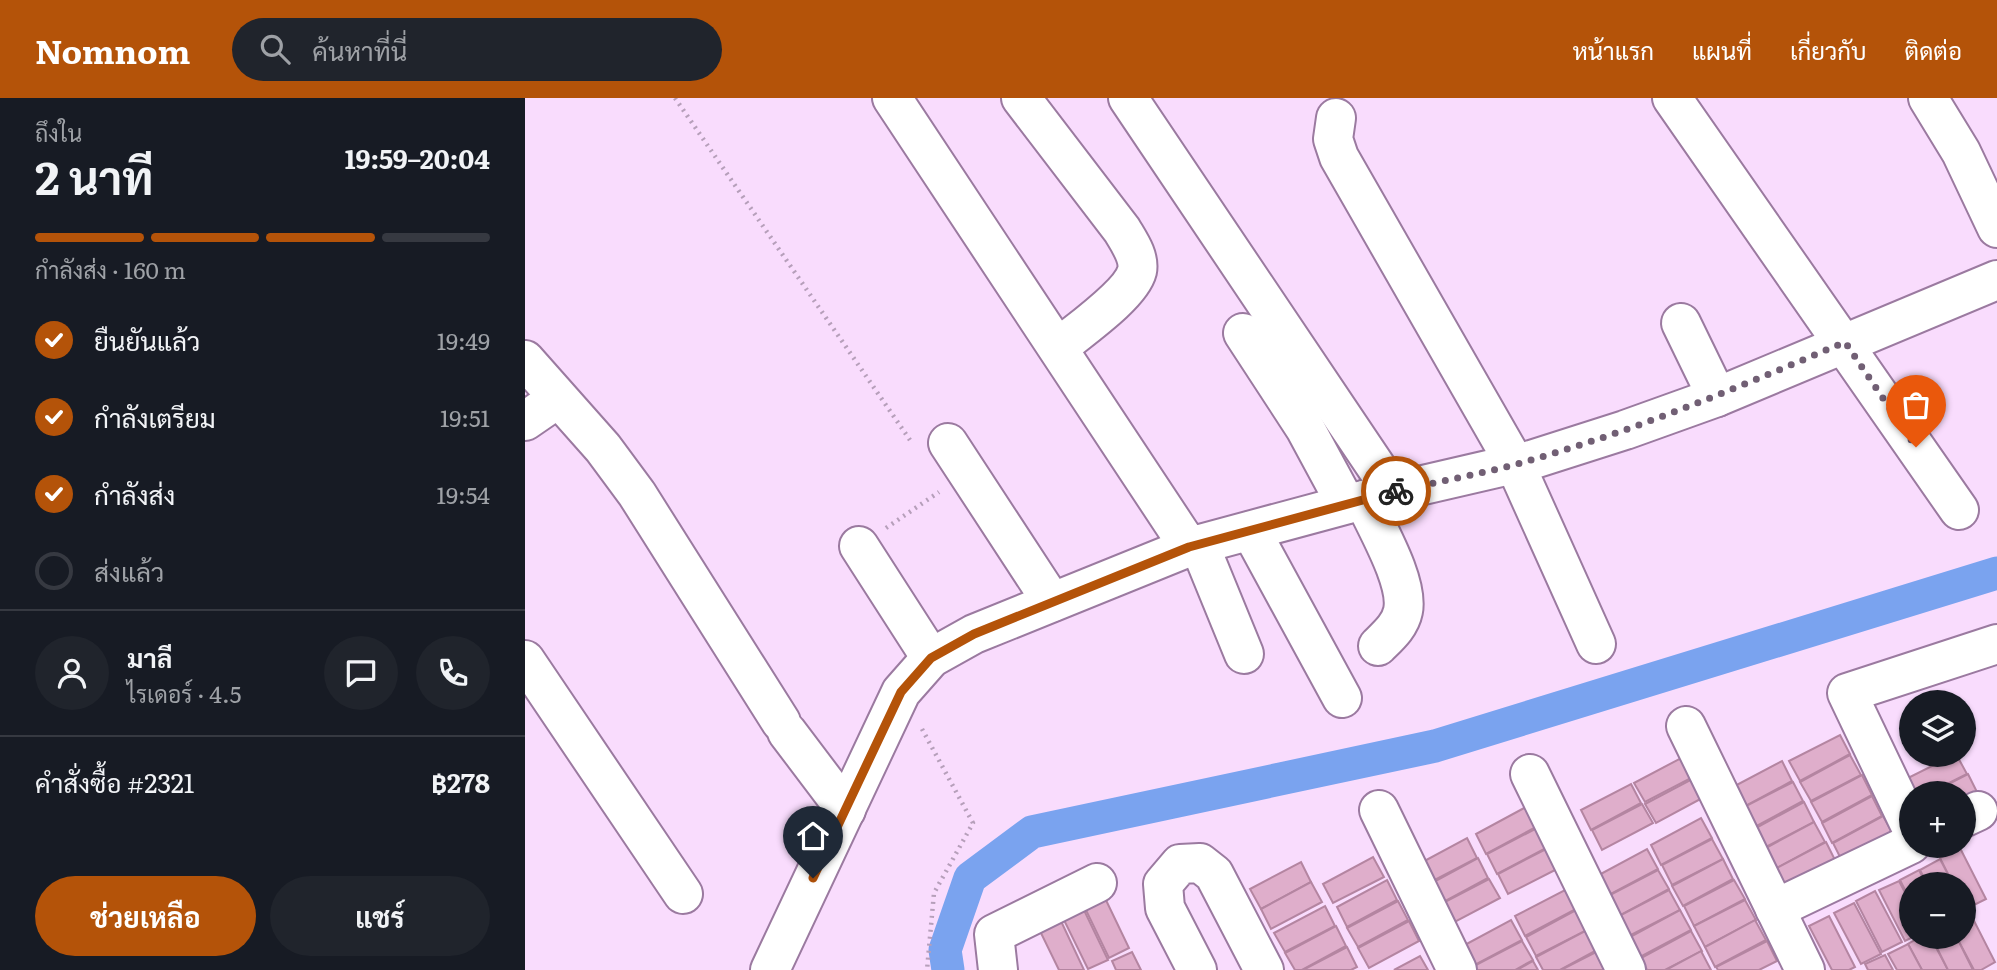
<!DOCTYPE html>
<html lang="th">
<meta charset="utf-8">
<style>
body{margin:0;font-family:Literata,Sarabun,serif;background:#20242c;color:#f1f3f6;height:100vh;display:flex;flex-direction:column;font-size:26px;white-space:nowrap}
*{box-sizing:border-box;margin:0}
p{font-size:23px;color:#9ea1a6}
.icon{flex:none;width:38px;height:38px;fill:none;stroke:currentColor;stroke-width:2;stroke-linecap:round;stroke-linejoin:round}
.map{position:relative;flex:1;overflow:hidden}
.sheet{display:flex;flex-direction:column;background:#171b24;width:525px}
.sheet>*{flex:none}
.buttons{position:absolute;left:1374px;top:592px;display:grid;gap:14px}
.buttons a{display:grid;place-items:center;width:77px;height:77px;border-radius:50%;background:#171b24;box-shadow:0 2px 5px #0004;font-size:35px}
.pin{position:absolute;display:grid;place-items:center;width:60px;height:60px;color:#fff;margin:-72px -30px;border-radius:50% 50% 50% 0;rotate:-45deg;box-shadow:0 0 7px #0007}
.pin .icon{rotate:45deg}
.courier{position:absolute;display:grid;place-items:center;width:70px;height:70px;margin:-35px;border:5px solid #b45309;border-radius:50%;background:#fff;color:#222;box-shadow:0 2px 9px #0007}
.summary em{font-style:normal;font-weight:700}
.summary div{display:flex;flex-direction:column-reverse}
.summary{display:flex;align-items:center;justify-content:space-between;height:119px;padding:0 35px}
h1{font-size:46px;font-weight:700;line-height:52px}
.bar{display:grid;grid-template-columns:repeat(4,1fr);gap:10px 7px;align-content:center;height:84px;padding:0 35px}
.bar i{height:9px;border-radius:5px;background:#363941}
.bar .active{background:#b45309}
.bar p{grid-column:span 4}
.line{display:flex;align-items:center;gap:18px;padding:0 35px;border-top:2px solid #363941}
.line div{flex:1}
.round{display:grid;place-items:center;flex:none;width:74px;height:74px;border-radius:37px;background:#20242c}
ol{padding:0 35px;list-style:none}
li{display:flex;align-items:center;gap:21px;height:77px}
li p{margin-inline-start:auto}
li .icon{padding:7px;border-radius:50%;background:#b45309;color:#fff;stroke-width:4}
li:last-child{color:#9ea1a6}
li i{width:38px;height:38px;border:4px solid #363941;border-radius:50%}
.primary-button{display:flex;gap:14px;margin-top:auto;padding:14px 35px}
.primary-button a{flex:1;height:80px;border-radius:42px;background:#b45309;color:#fff;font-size:28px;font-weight:700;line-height:80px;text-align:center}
.primary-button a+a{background:#20242c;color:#f1f3f6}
header{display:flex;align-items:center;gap:42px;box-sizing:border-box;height:98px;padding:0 35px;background:#b45309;color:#fff}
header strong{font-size:33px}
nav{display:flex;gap:38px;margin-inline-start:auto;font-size:24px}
.search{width:490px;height:63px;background:#20242c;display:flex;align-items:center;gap:18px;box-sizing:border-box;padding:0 24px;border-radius:38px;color:#9ea1a6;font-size:26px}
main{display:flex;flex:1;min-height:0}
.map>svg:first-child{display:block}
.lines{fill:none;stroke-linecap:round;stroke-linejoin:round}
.canal{stroke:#7aa3ef;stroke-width:33}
.building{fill:#dfaecb;stroke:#b485a1;stroke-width:2}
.minor-casing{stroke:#9b7aa0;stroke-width:42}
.path{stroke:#b69fba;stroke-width:4.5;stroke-dasharray:2 5;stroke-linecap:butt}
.minor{stroke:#fff;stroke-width:38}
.done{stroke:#715f74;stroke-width:7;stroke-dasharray:0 12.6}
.route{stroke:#b45309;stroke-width:9}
</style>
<header>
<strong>Nomnom</strong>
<div class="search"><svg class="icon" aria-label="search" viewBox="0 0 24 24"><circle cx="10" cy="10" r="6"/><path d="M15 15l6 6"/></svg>ค้นหาที่นี่</div>
<nav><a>หน้าแรก</a><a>แผนที่</a><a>เกี่ยวกับ</a><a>ติดต่อ</a></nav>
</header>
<main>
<section class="sheet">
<div class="summary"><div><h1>2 นาที</h1><p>ถึงใน</p></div><em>19:59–20:04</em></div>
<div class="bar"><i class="active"></i><i class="active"></i><i class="active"></i><i></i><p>กำลังส่ง · 160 m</p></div>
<ol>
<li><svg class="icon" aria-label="check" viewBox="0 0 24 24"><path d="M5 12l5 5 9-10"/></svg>ยืนยันแล้ว<p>19:49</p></li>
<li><svg class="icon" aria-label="check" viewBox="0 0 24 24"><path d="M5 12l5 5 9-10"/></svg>กำลังเตรียม<p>19:51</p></li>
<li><svg class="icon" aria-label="check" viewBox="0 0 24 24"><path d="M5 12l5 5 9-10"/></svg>กำลังส่ง<p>19:54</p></li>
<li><i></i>ส่งแล้ว</li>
</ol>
<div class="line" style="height:126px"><a class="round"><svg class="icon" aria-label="person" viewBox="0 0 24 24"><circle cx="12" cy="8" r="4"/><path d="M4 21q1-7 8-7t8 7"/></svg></a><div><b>มาลี</b><p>ไรเดอร์ · 4.5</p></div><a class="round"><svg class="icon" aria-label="chat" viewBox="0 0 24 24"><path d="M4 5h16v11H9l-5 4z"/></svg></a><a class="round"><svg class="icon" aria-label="phone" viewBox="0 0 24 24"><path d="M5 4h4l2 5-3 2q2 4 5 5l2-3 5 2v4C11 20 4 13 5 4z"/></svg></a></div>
<div class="line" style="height:91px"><div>คำสั่งซื้อ #2321</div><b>฿278</b></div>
<div class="primary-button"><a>ช่วยเหลือ</a><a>แชร์</a></div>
</section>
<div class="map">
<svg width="1472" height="872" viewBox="0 0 1472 872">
<rect width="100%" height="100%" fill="#f9dcfd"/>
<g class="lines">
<path class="canal" d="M423,872L420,852L445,780L507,734L910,648L1472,475"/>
</g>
<g class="building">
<path d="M1315,637L1325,656L1275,683L1264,663Z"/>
<path d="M1431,656L1442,676L1404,695H1388L1381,681Z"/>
<path d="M1325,657L1336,677L1286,703L1275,684Z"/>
<path d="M1160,658L1170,678L1120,704L1109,685Z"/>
<path d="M1257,663L1267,683L1217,710L1206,690Z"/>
<path d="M1443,676L1453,696L1438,703V695H1406Z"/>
<path d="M1337,677L1347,697L1297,724L1286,704Z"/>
<path d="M1171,679L1181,698L1131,725L1120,706Z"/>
<path d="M1268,684L1278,703L1228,730L1217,710Z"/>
<path d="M1106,686L1116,705L1066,732L1056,712Z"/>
<path d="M1347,698L1357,718L1307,745L1297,725Z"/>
<path d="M1279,704L1289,724L1239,750L1229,731Z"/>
<path d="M1117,706L1128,725L1077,752L1067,732Z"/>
<path d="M1001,709L1011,729L961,756L951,736Z"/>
<path d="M1358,718L1369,738L1318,765L1308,745Z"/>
<path d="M1176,720L1187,740L1136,767L1126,747Z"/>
<path d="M1289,724L1300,744L1250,771L1239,751Z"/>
<path d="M1012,730L1023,749L972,776L962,756Z"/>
<path d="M942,740L952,760L902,786L892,767Z"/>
<path d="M1187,741L1198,761L1147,787L1137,767Z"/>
<path d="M1301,744L1311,764L1261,791L1250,771Z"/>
<path d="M1023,750L1034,770L983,796L973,776Z"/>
<path d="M1435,750L1461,801L1441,811L1438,786H1428L1415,760Z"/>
<path d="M1122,751L1133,771L1082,798L1072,778Z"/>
<path d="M848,759L859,779L808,805L798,786Z"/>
<path d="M953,760L963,780L913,807L903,787Z"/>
<path d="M1198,761L1208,781L1158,808L1147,788Z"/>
<path d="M1415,761L1428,786H1402L1395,772Z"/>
<path d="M776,764L786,784L736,811L725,791Z"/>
<path d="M1133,772L1144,791L1094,818L1083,798Z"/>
<path d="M1394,772L1401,786H1386V804L1375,782Z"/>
<path d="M964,781L975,800L924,827L914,807Z"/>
<path d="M862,782L872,802L822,829L812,809Z"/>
<path d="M1209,782L1220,801L1169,828L1159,808Z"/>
<path d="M1374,783L1386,806V838H1390L1380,843L1354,792Z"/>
<path d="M786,784L797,804L746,831L736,811Z"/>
<path d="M1040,792L1051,811L1000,838L990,818Z"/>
<path d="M1144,792L1155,812L1104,838L1094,818Z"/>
<path d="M1350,793L1377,844L1357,854L1331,803Z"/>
<path d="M579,798L604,850L584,860L559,808Z"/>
<path d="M1220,802L1231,822L1180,849L1169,828Z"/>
<path d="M873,803L883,822L833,849L822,830Z"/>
<path d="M1329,805L1356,856L1336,866L1309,815Z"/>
<path d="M800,808L810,828L760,854L749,835Z"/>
<path d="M558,810L583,862L563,871L538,820Z"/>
<path d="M1051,812L1062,832L1011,858L1001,839Z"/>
<path d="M1155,812L1166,832L1115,859L1105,839Z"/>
<path d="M1444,813L1470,864L1456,872H1449L1431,838H1438V816Z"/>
<path d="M1304,818L1330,869L1324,872H1307L1284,828Z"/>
<path d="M535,821L559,872H534L514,831Z"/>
<path d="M986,822L997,842L946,869L936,849Z"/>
<path d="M1230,822L1241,842L1190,869L1180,849Z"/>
<path d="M884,823L894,843L844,870L833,850Z"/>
<path d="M811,828L821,848L777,872H770L760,855Z"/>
<path d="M1062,832L1072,852L1035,872H1018L1011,859Z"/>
<path d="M1166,833L1177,853L1140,872H1122L1116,860Z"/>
<path d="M1397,838H1405L1423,872H1397L1383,846Z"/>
<path d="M1406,838H1431L1448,872H1423Z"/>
<path d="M997,843L1008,862L990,872H949L947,869Z"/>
<path d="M1242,843L1252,863L1234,872H1193L1191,869Z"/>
<path d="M1383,846L1397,872H1372L1363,856Z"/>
<path d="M822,849L832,869L826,872H778Z"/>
<path d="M1073,853L1083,872H1036Z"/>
<path d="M1176,853L1186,872H1141Z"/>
<path d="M607,854L616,872H591L587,863Z"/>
<path d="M1360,857L1368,872H1343L1340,866Z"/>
<path d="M895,858L903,872H869Z"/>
<path d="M1008,863L1013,872H992Z"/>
</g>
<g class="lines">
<g class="minor-casing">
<g id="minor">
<path d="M367,0L664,449"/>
<path d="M496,0L597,132C604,144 615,159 612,173C606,197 553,233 533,250"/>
<path d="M603,0L868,394"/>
<path d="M1147,0L1434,412"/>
<path d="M1403,0L1436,54L1472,130"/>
<path d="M811,20L808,41L814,59L990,366L1071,546"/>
<path d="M1156,225L1192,299"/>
<path d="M718,235L780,330L821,406"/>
<path d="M0,262L78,350L112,396L256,624"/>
<path d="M0,323L32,301"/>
<path d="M423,345L527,504"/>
<path d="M839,402C851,429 884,484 878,513C875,528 863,538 853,548"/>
<path d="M726,433L817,600"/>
<path d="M674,446L719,556"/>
<path d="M334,448L406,560"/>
<path d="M0,562L158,796"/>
<path d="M1161,628L1280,872"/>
<path d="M262,634L321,712"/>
<path d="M1005,676L1101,872"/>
<path d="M854,712L932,872"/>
<path d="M1438,720L1453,713"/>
<path d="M1386,729L1322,595L1472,546"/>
<path d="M1250,811L1386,746"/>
<path d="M245,872L376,594L406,560L449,536L664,449L868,394L1006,362L1100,332L1192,299L1472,182"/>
<path d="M473,872L469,836L572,785"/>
<path d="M672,872L640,810L638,786L655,766L675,765L689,776L739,872"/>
</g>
</g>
<g class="path">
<path d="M150,0L387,345"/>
<path d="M361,430L414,394"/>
<path d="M397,631L448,725L409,795L402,872"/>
</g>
<use href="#minor" class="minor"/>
</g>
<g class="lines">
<path class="done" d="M871,393C916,383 962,375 1006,362C1114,331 1217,288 1320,244L1391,349"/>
<path class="route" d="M288,780L376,594L406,560L449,536L664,449L871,393"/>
</g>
</svg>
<div class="buttons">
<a><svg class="icon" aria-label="layers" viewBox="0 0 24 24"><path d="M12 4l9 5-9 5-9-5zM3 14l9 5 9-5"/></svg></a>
<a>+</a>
<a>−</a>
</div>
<div class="pin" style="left:1391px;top:349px;background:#ea580c"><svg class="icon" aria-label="bag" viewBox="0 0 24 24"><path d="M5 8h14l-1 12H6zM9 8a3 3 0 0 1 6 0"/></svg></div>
<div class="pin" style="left:288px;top:780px;background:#1f2937"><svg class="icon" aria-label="home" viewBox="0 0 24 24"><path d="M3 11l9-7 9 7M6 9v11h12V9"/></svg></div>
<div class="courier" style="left:871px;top:393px"><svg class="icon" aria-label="bike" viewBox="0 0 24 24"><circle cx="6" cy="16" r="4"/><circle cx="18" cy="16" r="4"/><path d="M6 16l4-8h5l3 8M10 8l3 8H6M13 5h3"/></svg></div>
</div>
</main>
